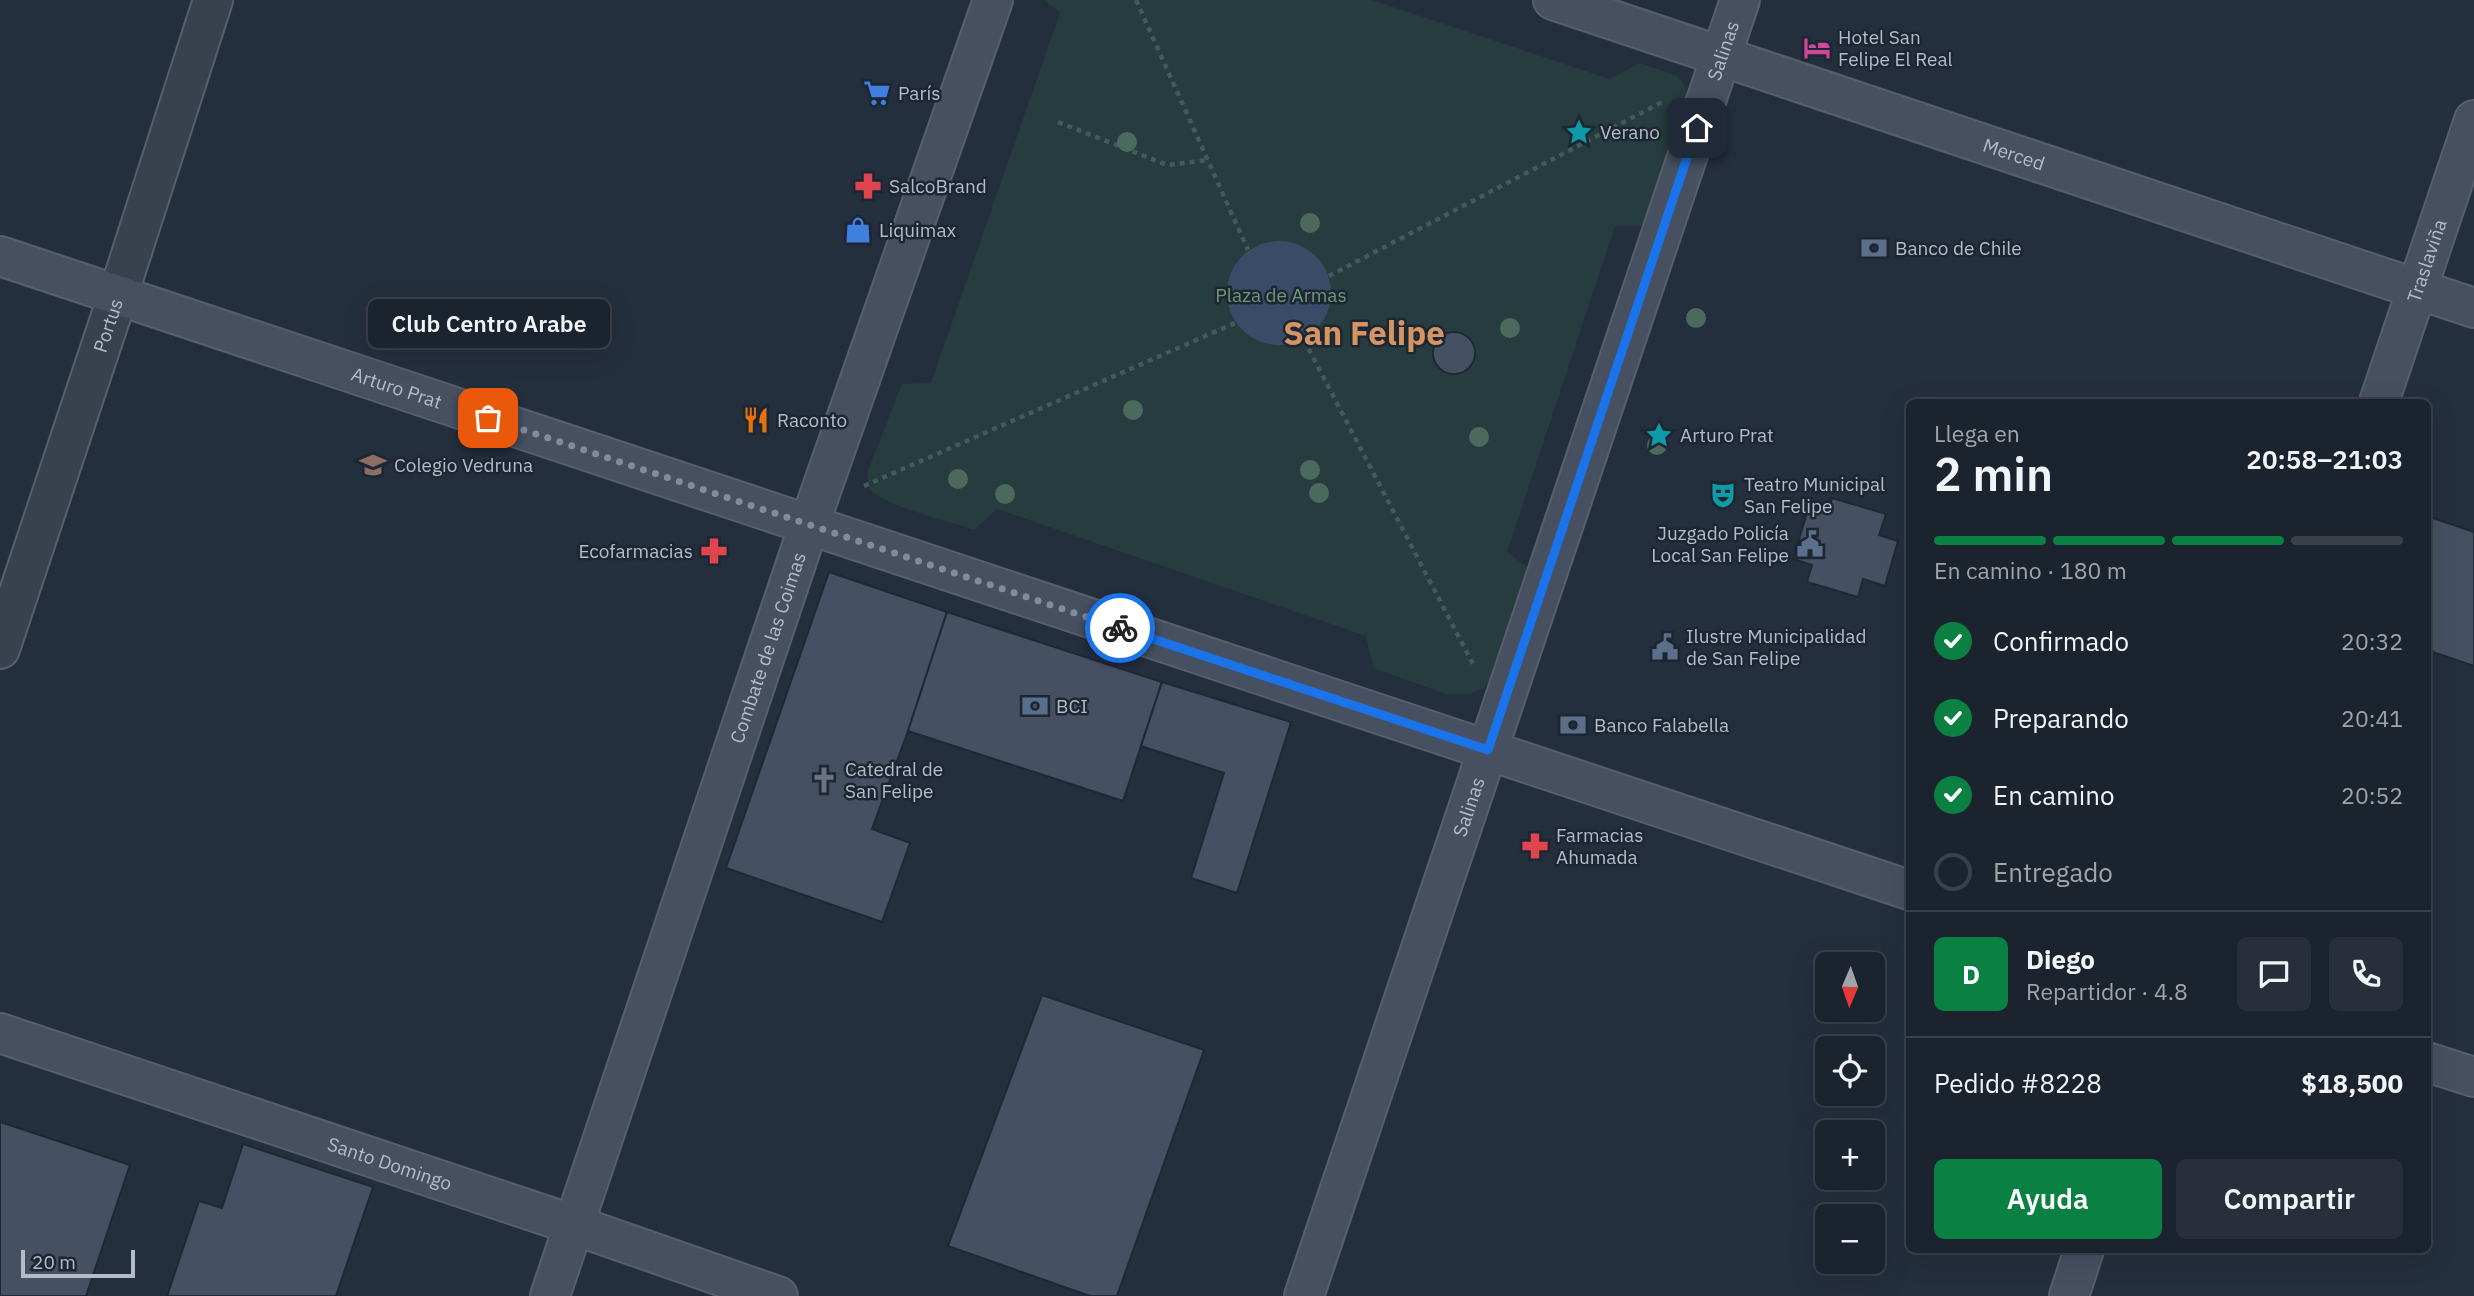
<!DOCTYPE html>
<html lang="es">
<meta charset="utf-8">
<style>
body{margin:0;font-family:"IBM Plex Sans",sans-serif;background:#282f3a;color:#f1f3f6;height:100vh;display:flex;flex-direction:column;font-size:26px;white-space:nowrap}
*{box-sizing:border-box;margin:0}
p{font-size:23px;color:#a0a4aa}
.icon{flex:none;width:38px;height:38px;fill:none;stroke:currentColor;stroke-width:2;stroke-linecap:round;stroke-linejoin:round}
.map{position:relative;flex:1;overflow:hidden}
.panel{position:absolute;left:1906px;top:399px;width:525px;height:854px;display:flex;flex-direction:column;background:#1b232e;border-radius:10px;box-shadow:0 7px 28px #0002,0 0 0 2px #39404a}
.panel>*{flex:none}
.needle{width:46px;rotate:182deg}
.controls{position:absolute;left:1815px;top:952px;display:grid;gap:14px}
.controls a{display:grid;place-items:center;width:70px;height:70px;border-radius:10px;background:#1b232e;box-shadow:0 7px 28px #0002,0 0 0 2px #39404a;font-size:35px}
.scale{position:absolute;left:21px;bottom:18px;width:114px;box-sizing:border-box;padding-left:7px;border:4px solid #b4bcc9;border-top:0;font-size:19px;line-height:24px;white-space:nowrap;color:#b4bcc9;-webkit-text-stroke:5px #1d2633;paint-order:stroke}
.pin{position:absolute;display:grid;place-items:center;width:60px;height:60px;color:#fff;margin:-30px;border-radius:14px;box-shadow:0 4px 10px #0006}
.courier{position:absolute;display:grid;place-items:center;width:70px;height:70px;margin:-35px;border:5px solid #1a73e8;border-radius:50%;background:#fff;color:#222;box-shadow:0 2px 9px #0007}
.bubble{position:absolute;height:49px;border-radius:10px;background:#1b232e;box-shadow:0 7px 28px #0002,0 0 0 2px #39404a;font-size:23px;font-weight:600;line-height:49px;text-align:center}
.headline em{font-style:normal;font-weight:600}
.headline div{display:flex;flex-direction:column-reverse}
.headline{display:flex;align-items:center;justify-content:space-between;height:119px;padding:0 28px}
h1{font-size:46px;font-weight:600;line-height:52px}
.bar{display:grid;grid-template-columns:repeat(4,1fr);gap:10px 7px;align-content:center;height:84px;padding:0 28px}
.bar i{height:9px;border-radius:5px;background:#39404a}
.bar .on{background:#0b8043}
.bar p{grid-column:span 4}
.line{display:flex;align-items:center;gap:18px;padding:0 28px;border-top:2px solid #39404a}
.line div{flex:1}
.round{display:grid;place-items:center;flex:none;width:74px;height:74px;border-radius:10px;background:#282f3a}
ol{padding:0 28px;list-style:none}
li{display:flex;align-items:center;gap:21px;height:77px}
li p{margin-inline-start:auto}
li .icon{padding:7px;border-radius:50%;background:#0b8043;color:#fff;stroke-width:4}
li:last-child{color:#a0a4aa}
li i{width:38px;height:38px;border:4px solid #39404a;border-radius:50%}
.action{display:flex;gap:14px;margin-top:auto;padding:14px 28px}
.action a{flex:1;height:80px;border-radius:10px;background:#0b8043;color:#fff;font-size:28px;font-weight:600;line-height:80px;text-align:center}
.action a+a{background:#282f3a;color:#f1f3f6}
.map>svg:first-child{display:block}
.green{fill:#263c3f}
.water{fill:#394c67}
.building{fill:#455162;stroke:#1f2835;stroke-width:2}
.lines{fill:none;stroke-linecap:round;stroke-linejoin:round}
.street-casing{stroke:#565f6c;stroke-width:42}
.secondary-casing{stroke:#565f6c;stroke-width:42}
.path{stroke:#44595c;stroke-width:4.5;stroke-dasharray:5 5;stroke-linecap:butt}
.street{stroke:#38414e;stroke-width:38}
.secondary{stroke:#465061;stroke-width:38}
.tree{fill:#4b6a5d}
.done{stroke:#828b98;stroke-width:7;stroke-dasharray:0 12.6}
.route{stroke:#1a73e8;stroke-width:9}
.labels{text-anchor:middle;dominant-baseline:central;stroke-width:5;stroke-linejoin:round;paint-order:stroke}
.poi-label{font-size:19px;fill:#b4bcc9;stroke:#1d2633;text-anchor:start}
.street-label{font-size:19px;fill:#b4bcc9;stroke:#1d2633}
.park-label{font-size:19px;fill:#6b9a76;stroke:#1d2633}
.town-label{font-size:33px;font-weight:bold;fill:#d59563;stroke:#1d2633}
</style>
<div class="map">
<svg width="2474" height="1296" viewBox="0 0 2474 1296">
<rect width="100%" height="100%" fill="#242f3e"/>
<path class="green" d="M1045,0H1372L1610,79L1640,63L1677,76L1684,84L1690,108L1648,226H1615L1507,552L1534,572L1504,660L1485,687L1471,694H1446L1373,668L1366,636L997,509L974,530C949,521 893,508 874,493C867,488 868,481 867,473L902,384L931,383L1060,13Z"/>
<circle class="water" cx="1279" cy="293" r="52"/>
<g class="building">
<circle cx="1454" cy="353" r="21"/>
<path d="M1832,498L1886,514L1879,535L1898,541L1885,586L1863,579L1858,597L1807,582L1812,565L1793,559L1809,506L1828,512Z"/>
<path d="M2427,516L2474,532V666L2427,650Z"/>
<path d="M829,572L947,612L908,731L872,829L910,843L882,922L726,868Z"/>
<path d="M947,612L1162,682L1123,801L908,731Z"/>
<path d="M1162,682L1291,722L1237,893L1191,878L1224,773L1141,746Z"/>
<path d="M1042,995L1204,1050L1117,1296H1090L948,1246Z"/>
<path d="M0,1122L130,1165L86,1296H0Z"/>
<path d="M243,1144L373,1187L336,1296H167L199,1201L222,1208Z"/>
</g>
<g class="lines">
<g class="street-casing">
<g id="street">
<path id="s1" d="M0,649L118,295L213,0"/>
</g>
</g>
<g class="secondary-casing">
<g id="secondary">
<path id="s2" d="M1553,0L2474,308"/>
<path id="s3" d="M0,256L1909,890"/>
<path id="s4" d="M2379,402L2474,120"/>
<path id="s5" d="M0,1033L574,1225L778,1296"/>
<path d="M2427,1062L2474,1077"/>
<path id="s6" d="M550,1296L809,525L993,0"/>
<path id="s7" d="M1304,1296L1740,0"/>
<path d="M2069,1296L2084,1250"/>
</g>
</g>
<g class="path">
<path d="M1136,0L1248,250"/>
<path d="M1058,122L1167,165L1208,160"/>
<path d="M1329,276L1666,100"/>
<path d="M1304,340L1474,666"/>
<path d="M864,486L1235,323"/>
</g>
<use href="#street" class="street"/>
<use href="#secondary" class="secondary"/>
</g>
<g class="tree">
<circle cx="1127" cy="142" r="10"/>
<circle cx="1310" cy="223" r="10"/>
<circle cx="1696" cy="318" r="10"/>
<circle cx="1510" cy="328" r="10"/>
<circle cx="1133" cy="410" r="10"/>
<circle cx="1479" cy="437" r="10"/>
<circle cx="1657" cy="445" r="10"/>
<circle cx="1310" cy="470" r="10"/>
<circle cx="958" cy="479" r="10"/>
<circle cx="1319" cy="493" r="10"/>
<circle cx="1005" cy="494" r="10"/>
</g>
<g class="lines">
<path class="done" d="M488,418L1120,628"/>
<path class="route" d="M1120,628L1488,750L1697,128"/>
</g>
<defs>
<g id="hotel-bare" transform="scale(2.1)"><path d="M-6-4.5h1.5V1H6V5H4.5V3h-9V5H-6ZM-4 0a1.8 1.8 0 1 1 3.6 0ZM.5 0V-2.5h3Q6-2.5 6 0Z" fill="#d1479c" stroke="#1d2633" stroke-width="2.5" paint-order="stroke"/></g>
<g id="supermarket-bare" transform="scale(2.1)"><path d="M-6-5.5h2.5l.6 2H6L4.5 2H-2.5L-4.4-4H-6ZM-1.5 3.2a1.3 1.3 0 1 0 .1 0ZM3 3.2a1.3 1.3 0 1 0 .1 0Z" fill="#3f7fe0" stroke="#1d2633" stroke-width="2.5" paint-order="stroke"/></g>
<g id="sight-bare" transform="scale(2.1)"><path d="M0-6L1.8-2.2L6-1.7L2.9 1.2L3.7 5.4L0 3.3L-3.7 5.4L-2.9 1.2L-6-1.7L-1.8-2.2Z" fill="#0f9aa8" stroke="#1d2633" stroke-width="2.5" paint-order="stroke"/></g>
<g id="pharmacy-bare" transform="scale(2.1)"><path d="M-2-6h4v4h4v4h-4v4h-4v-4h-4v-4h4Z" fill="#e0444e" stroke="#1d2633" stroke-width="2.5" paint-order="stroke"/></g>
<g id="shop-bare" transform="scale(2.1)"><path d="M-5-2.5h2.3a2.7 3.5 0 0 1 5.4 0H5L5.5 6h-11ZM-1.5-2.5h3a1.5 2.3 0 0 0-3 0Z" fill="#3f7fe0" stroke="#1d2633" stroke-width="2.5" paint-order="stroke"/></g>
<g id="bank-bare" transform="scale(2.1)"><path d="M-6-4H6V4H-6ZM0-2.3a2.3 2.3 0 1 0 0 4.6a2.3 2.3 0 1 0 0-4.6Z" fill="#5c6f8a" stroke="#1d2633" stroke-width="2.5" paint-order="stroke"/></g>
<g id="restaurant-bare" transform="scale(2.1)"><path d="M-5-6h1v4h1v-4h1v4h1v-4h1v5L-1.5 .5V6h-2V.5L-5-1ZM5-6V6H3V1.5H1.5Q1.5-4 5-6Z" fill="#e8710a" stroke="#1d2633" stroke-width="2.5" paint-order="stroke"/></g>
<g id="school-bare" transform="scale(2.1)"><path d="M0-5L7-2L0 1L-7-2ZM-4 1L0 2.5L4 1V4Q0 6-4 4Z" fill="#8d6e63" stroke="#1d2633" stroke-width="2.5" paint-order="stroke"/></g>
<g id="theatre-bare" transform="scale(2.1)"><path d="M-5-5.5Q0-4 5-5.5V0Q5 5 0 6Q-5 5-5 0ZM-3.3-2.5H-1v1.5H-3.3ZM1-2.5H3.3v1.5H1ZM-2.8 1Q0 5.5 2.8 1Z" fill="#0f9aa8" stroke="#1d2633" stroke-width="2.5" paint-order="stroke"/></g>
<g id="civic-bare" transform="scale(2.1)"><path d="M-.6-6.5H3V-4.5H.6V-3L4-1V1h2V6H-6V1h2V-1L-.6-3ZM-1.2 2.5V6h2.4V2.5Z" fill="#5c6f8a" stroke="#1d2633" stroke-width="2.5" paint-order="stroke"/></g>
<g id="church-bare" transform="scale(2.1)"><path d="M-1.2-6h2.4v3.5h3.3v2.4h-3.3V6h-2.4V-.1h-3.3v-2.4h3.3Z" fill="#6b7280" stroke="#1d2633" stroke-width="2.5" paint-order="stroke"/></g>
</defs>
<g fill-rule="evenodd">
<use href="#hotel-bare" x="1817" y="48"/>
<use href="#supermarket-bare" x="877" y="93"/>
<use href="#sight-bare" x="1579" y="132"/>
<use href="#pharmacy-bare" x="868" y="186"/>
<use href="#shop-bare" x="858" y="230"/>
<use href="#bank-bare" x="1874" y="248"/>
<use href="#restaurant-bare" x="756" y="420"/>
<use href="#sight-bare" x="1659" y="435"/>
<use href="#school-bare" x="373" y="465"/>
<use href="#theatre-bare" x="1723" y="495"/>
<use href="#civic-bare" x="1810" y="544"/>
<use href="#pharmacy-bare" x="714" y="551"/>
<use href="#civic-bare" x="1665" y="647"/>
<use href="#bank-bare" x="1035" y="706"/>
<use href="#bank-bare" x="1573" y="725"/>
<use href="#church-bare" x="824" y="780"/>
<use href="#pharmacy-bare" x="1535" y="846"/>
</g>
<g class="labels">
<g class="poi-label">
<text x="1838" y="37">Hotel San<tspan x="1838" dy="22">Felipe El Real</tspan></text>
<text x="898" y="93">París</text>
<text x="1600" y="132">Verano</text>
<text x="889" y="186">SalcoBrand</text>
<text x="879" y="230">Liquimax</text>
<text x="1895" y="248">Banco de Chile</text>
<text x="777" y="420">Raconto</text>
<text x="1680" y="435">Arturo Prat</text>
<text x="394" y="465">Colegio Vedruna</text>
<text x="1744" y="484">Teatro Municipal<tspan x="1744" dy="22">San Felipe</tspan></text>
<text x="1789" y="533" text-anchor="end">Juzgado Policía<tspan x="1789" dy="22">Local San Felipe</tspan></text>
<text x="693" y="551" text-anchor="end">Ecofarmacias</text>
<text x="1686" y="636">Ilustre Municipalidad<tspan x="1686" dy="22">de San Felipe</tspan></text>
<text x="1056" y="706">BCI</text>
<text x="1594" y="725">Banco Falabella</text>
<text x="845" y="769">Catedral de<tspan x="845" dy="22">San Felipe</tspan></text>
<text x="1556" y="835">Farmacias<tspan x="1556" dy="22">Ahumada</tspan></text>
</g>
<g class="street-label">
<text stroke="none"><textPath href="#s7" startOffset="1314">Salinas</textPath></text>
<text stroke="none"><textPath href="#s2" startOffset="486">Merced</textPath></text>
<text stroke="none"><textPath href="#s4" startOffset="149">Traslaviña</textPath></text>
<text stroke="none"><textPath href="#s1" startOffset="341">Portus</textPath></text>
<text stroke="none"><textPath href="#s3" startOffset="418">Arturo Prat</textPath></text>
<text stroke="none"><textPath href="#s6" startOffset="684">Combate de las Coimas</textPath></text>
<text stroke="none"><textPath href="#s7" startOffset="516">Salinas</textPath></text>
<text stroke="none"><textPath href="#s5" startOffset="411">Santo Domingo</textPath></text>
</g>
<g class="park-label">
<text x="1281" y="295">Plaza de Armas</text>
</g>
<g class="town-label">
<text x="1364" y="332">San Felipe</text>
</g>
</g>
</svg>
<div class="controls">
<a><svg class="needle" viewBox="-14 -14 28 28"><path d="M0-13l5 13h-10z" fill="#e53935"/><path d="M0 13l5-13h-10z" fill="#a0a4aa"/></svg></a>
<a><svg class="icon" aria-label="locate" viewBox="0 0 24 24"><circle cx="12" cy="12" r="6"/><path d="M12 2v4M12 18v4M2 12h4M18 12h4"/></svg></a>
<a>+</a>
<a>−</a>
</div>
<div class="scale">20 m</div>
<div class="pin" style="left:488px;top:418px;background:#ea580c"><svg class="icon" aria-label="bag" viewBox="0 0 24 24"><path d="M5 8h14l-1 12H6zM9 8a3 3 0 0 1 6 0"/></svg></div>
<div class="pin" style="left:1697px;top:128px;background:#1f2937"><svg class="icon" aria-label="home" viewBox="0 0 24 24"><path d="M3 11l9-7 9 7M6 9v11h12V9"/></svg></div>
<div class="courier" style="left:1120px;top:628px"><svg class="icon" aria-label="bike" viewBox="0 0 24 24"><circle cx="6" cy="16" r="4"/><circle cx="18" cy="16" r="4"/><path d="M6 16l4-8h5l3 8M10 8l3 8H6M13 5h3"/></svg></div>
<div class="bubble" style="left:368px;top:299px;width:242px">Club Centro Arabe</div>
<section class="panel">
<div class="headline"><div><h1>2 min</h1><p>Llega en</p></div><em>20:58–21:03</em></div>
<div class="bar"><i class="on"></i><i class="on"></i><i class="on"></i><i></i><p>En camino · 180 m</p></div>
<ol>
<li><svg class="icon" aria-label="check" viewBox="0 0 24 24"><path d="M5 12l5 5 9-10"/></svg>Confirmado<p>20:32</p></li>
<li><svg class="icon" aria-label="check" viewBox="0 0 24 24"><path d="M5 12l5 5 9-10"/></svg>Preparando<p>20:41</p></li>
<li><svg class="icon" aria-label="check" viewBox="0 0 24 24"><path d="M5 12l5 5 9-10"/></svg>En camino<p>20:52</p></li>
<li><i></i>Entregado</li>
</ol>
<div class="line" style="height:126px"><b class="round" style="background:#0b8043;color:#fff">D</b><div><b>Diego</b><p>Repartidor · 4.8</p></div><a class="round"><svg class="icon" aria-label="chat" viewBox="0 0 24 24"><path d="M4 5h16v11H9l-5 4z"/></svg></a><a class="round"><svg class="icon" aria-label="phone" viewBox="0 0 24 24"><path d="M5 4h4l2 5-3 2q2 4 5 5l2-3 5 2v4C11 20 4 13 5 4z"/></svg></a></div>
<div class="line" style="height:91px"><div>Pedido #8228</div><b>$18,500</b></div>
<div class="action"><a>Ayuda</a><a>Compartir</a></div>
</section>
</div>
